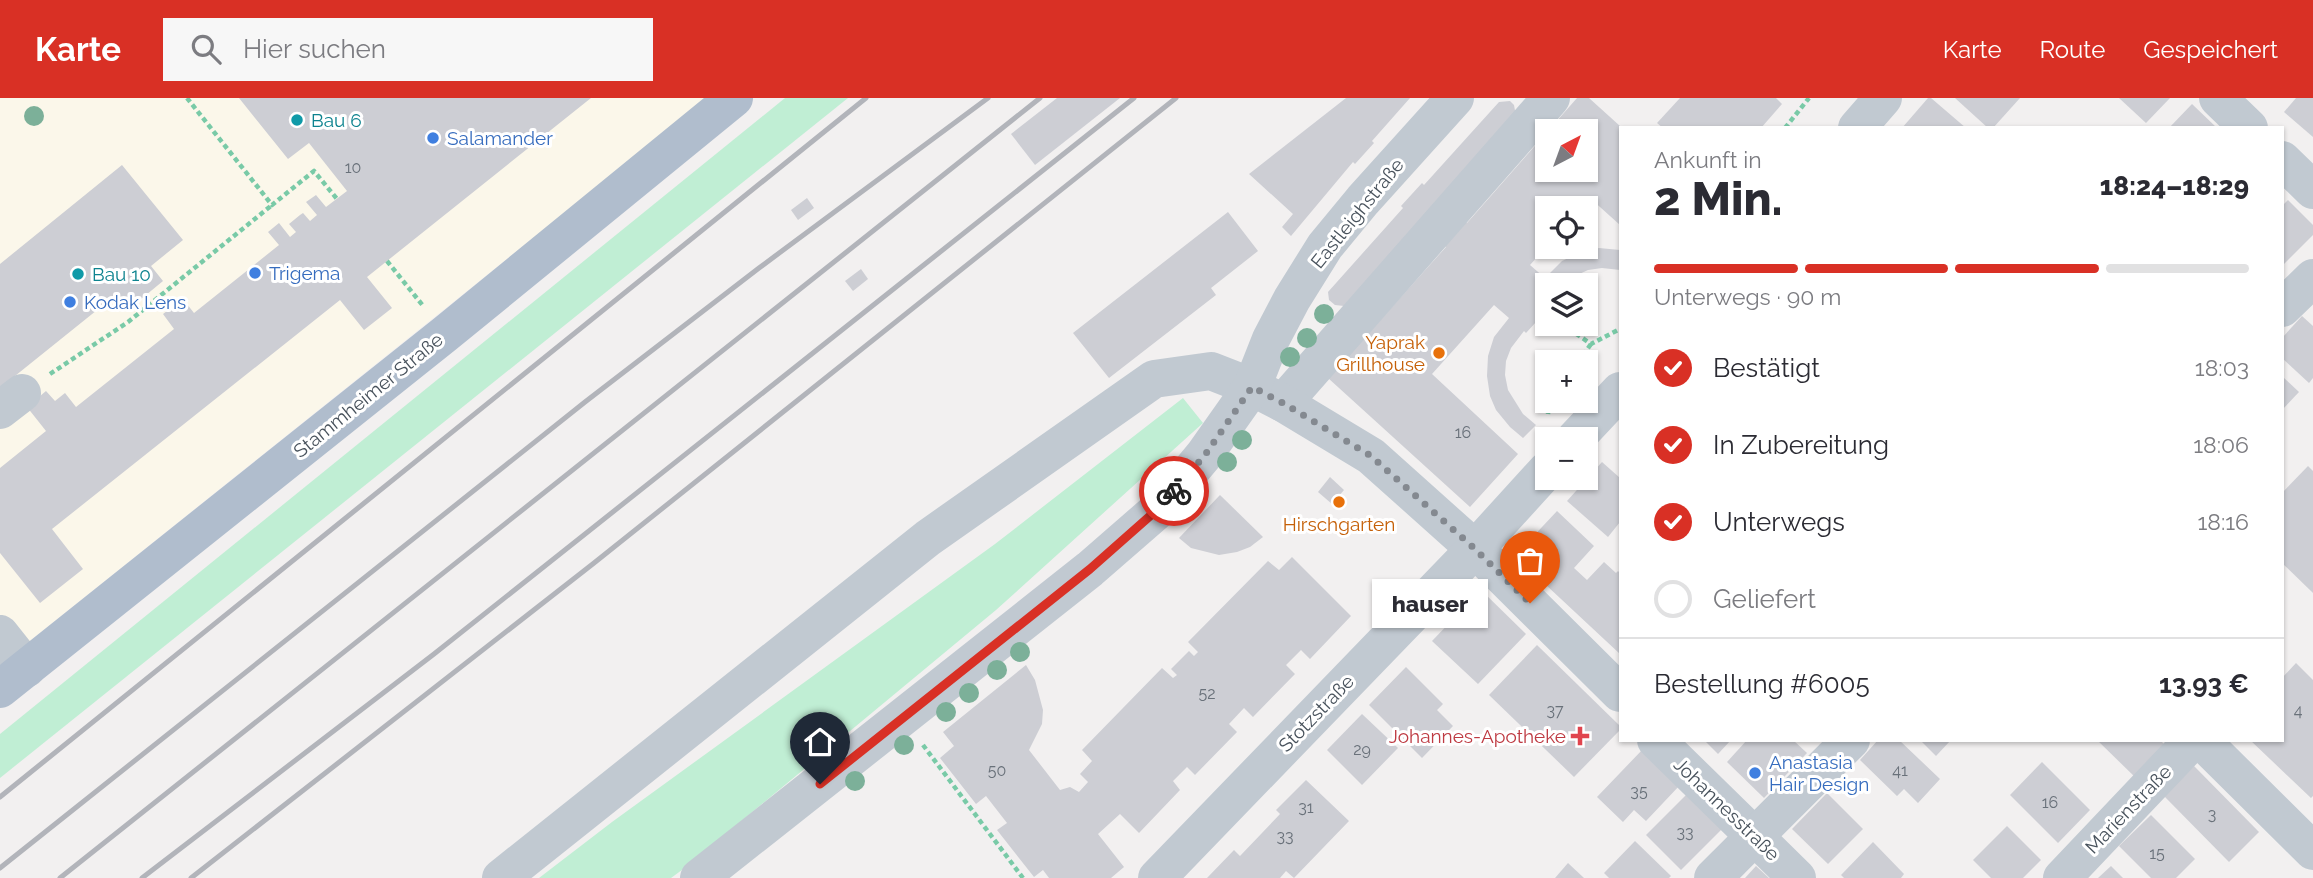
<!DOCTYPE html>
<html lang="de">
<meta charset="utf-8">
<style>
body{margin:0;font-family:Raleway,sans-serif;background:#f7f7f7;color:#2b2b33;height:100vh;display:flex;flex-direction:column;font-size:26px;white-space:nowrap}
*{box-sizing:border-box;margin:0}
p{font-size:23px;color:#7c7c81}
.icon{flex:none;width:38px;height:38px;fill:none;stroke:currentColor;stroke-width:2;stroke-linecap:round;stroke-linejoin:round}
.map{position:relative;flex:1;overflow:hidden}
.sheet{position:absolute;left:1619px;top:28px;width:665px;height:616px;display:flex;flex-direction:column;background:#fff;border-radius:0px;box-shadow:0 2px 5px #0004}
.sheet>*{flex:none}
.needle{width:46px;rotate:41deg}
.tools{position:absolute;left:1535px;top:21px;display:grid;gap:14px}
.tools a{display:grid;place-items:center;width:63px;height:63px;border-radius:0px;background:#fff;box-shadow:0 2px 5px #0004;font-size:35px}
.pin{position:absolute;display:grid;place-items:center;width:60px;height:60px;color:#fff;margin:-72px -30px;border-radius:50% 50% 50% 0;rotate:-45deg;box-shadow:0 0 7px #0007}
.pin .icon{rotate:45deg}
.courier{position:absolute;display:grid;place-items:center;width:70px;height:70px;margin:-35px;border:5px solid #d93025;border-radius:50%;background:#fff;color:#222;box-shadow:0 2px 9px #0007}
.bubble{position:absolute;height:49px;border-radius:0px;background:#fff;box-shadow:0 2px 5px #0004;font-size:23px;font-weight:800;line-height:49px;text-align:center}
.head em{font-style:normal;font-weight:800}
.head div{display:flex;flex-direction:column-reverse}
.head{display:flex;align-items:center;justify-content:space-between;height:119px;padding:0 35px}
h1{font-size:46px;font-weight:800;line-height:52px}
.bar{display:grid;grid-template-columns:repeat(4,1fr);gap:10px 7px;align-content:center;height:84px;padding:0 35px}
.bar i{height:9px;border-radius:5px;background:#e1e1e2}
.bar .active{background:#d93025}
.bar p{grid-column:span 4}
.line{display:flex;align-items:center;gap:18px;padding:0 35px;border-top:2px solid #e1e1e2}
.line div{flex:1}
ol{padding:0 35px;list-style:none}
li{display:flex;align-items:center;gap:21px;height:77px}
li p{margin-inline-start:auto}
li .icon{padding:7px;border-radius:50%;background:#d93025;color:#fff;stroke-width:4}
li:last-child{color:#7c7c81}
li i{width:38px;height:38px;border:4px solid #e1e1e2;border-radius:50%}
header{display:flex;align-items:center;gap:42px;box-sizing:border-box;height:98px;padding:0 35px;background:#d93025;color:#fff}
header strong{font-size:33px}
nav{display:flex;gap:38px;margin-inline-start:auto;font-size:24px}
.search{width:490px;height:63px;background:#f7f7f7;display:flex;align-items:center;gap:18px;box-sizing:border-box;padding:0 24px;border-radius:0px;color:#7c7c81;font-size:26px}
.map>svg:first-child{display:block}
.commercial{fill:#fbf7ea}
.green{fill:#c0eed4}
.building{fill:#cdced4}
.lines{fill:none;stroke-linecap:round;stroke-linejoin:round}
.path{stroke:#79caa7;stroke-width:4.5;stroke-dasharray:5 3.5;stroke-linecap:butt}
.minor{stroke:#c1c9d1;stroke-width:38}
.major{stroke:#b0bdcd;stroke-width:38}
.rail{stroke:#b2b4ba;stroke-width:5}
.tree{fill:#7cb099}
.done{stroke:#848990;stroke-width:7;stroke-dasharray:0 12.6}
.route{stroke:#d93025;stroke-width:9}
.culture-dot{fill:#0f9aa8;stroke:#fff;stroke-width:2.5}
.shop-dot{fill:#3f7fe0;stroke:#fff;stroke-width:2.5}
.food-dot{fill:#e8710a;stroke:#fff;stroke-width:2.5}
.health-dot{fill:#e0444e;stroke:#fff;stroke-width:2.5}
.labels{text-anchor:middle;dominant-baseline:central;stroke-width:6;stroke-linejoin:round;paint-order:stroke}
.number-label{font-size:16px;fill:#69717a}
.culture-label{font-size:19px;fill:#0d838f;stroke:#fff;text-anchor:start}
.shop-label{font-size:19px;fill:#366cbe;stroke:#fff;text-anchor:start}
.street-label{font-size:19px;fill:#48525c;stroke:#fff}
.food-label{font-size:19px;fill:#c56008;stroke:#fff;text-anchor:end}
.health-label{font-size:19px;fill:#be3a42;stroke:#fff;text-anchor:end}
</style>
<header>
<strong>Karte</strong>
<div class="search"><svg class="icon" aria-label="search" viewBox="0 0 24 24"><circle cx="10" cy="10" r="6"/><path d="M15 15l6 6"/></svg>Hier suchen</div>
<nav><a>Karte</a><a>Route</a><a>Gespeichert</a></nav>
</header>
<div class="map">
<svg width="2313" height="780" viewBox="0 0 2313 780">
<rect width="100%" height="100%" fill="#f2f0f0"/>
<path class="commercial" d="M0,0H708L21,550L0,524Z"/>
<g class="green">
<path d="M785,0H848L0,680V636Z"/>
<path d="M1183,300L1203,325L996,512L686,769L671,780H539L612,724L995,446Z"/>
</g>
<g class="building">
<path d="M239,0H591L367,179L392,210L364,232L340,202L52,431L83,471L40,505L0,455V370L46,333L27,309L46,293L55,303L65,295L76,309L174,231L163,216L183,201L194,215L279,147L268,134L279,125L290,139L296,134L289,126L300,117L303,115L310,123L317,117L306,104L316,97L326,109L347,93L309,45L288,61Z"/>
<path d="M1057,0H1120L1035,67L1011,36Z"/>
<path d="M1346,0H1410L1372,43L1374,45L1355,66L1353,64L1291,138L1282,129L1293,116L1249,76Z"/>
<path d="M1577,0H1589L1620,28V127L1590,100L1581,110H1547V148L1530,167L1545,180L1562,163L1581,154L1599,150L1620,152V172L1602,170L1588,172L1575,178L1565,187H1547V212L1526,235L1524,233L1511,250L1506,263L1505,277L1508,292L1523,316L1536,327L1523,340L1510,329L1496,312L1490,298L1487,278L1488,258L1494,239L1509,220L1494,207L1432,276L1518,356L1470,409L1328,280L1446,149L1420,124L1344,208L1335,207L1329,202L1328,194L1403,110L1401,108L1422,85L1424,87L1499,4L1510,3L1514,7L1516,18L1440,101L1467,125L1547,34V72H1586V33H1548Z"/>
<path d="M1680,0H1776L1782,6L1761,30H1663L1657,25Z"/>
<path d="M1928,0H1931L1966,30H1902Z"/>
<path d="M1955,0H2020L1993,30H1988Z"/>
<path d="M2119,0H2170L2146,25Z"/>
<path d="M2296,0H2313V39L2284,14Z"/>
<path d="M2192,6L2217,30H2169Z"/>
<path d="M122,67L183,142L151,168L163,183L129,211L117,196L0,290V166Z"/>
<path d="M807,100L814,110L798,122L791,112Z"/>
<path d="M2288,102L2313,127V137L2282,168V108Z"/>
<path d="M1228,114L1258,153L1211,190L1216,197L1109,280L1073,235Z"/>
<path d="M861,171L868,181L853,193L845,183Z"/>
<path d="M2302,218L2313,228V280L2309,285L2282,260V240Z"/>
<path d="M2282,278L2299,294L2282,312Z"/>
<path d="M1602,364L1620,380V424L1608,439L1567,403Z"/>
<path d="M2308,368L2313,373V495L2282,465V395Z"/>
<path d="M1330,379L1344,392L1332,406L1318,394Z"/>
<path d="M1220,397L1263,439L1250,449L1237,454L1219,457L1191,450L1179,440Z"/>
<path d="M1557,413L1594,448L1574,470L1587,482L1604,464L1616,475L1618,473L1620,475V556L1515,458Z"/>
<path d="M1292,459L1351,518L1310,561L1301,552L1286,567L1295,576L1253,619L1244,610L1229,626L1237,634L1195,677L1187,669L1173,683L1180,692L1139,735L1120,716L1098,736L1124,769L1111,780H1049L1043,772L1034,779L997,732L1007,725L986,698L976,706L940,660L954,648L943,634L1026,567L1035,582L1043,612L1042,626L1029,652L1060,692L1070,689L1079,694L1088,684L1080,676L1092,663L1082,652L1162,570L1173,580L1177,577L1171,571L1189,553L1194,558L1198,554L1188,544L1268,463L1279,472Z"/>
<path d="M1481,492L1526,536L1478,586L1432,543Z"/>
<path d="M1537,547L1620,628V632L1574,679L1489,597Z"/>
<path d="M2296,565L2313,582V698L2311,700L2250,642H2282V580Z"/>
<path d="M1406,569L1443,606L1437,612L1453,628L1422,660L1369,607Z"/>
<path d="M1362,616L1398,650L1362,687L1327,652Z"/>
<path d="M1704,642H1731L1718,656Z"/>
<path d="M1747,642H1793L1807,655L1764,700L1727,664Z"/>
<path d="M1878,642H1899L1940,681L1918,705L1904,691L1897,698L1860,662Z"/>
<path d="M1920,642H1951L1936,658Z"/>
<path d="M2097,642H2160L2169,651L2138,682Z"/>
<path d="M1643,651L1680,687L1646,723L1634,712L1623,724L1597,699Z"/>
<path d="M2042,664L2090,712L2058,745L2010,697Z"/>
<path d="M2194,668L2259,734L2229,764L2164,698Z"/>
<path d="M1306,682L1349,723L1294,780L1286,773L1280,780H1207L1234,752L1240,758L1280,716L1276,712Z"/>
<path d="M1688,695L1723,730L1681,772L1646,737Z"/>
<path d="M1827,695L1863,731L1828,766L1792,731Z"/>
<path d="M2151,717L2195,761L2176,780H2151L2119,748Z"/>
<path d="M2007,728L2041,762L2023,780H1991L1973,762Z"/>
<path d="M1635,743L1671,778L1669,780H1609L1604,775Z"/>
<path d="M1873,744L1904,776L1901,780H1844L1841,777Z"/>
<path d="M1568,765L1584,780H1555Z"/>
<path d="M1756,768L1769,780H1745Z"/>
<path d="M2111,768L2123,780H2098Z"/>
</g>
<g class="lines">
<g class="path">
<path d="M187,0L272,107L314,73L337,101"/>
<path d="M1785,30L1809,0"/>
<path d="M387,163L424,209"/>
<path d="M1545,214L1547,215"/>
<path d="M1562,226L1591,246L1620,231"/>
<path d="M1578,264L1591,246"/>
<path d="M50,276L128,224L272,107"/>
<path d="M1548,316L1549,303"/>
<path d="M923,647L1023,780"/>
</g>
<g class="minor">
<path d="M2218,0L2249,30"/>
<path d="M1857,30L1883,0"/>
<path d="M2282,62L2313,92"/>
<path d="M2282,210L2313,180"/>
<path d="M1283,305L1551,0"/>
<path d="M0,312L22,295"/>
<path d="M1575,341L1620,293"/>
<path d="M0,536L27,570"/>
<path d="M1656,642L1797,780"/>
<path d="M2201,642L2313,753"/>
<path d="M501,780L928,440L1154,281L1211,273L1252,289L1283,305L1371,358L1475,451L1620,595"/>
<path d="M699,780L1090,471L1159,411L1204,357L1252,289L1271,241L1292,201L1325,148L1363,102L1455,0"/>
<path d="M1157,780L1475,451L1547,372"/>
<path d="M1713,780L1851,642"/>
<path d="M2062,780L2193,642"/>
</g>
<path class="major" d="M0,591L445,236L734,0"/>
<g class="rail">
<path d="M0,699L866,0"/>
<path d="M0,770L585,304L759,170L988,0"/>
<path d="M60,780L1040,0"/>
<path d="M142,780L434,556L1134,0"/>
<path d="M191,780L594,465L1176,0"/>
</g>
</g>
<g class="tree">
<circle cx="34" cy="18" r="10"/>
<circle cx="1324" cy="216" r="10"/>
<circle cx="1307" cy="240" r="10"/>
<circle cx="1290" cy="259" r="10"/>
<circle cx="1242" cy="342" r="10"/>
<circle cx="1227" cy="364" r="10"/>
<circle cx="1020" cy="554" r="10"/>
<circle cx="997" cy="572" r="10"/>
<circle cx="969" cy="595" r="10"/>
<circle cx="946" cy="614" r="10"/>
<circle cx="904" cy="647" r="10"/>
<circle cx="855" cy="683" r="10"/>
</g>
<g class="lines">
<path class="done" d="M1174,393L1205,357L1252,289L1283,305L1371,358L1475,451L1530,505"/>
<path class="route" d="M820,686L1090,471L1158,411L1174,393"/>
</g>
<g class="culture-dot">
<circle cx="297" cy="22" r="7"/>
<circle cx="78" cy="176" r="7"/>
</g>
<g class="shop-dot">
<circle cx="433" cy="40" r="7"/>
<circle cx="255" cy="175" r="7"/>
<circle cx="70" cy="204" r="7"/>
<circle cx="1755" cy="675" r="7"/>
</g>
<g class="food-dot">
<circle cx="1439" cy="255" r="7"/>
<circle cx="1339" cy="404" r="7"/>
</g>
<path class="health-dot" d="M1576.5 627.5h7v7h7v7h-7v7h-7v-7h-7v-7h7z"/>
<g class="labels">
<g class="number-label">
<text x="353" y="69">10</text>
<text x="1463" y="334">16</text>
<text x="1207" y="595">52</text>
<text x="1555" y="612">37</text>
<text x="2298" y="612">4</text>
<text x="1362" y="651">29</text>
<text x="997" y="672">50</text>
<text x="1900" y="672">41</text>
<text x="1639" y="693">35</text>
<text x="2050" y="704">16</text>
<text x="1306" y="709">31</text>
<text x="2212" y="716">3</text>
<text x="1685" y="734">33</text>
<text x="1285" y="738">33</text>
<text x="2157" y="755">15</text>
</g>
<g class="culture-label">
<text x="311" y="22">Bau 6</text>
<text x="92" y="176">Bau 10</text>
</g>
<g class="shop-label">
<text x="447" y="40">Salamander</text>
<text x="269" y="175">Trigema</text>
<text x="84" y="204">Kodak Lens</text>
<text x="1769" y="664">Anastasia<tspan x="1769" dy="22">Hair Design</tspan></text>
</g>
<g class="street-label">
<text transform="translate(1357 115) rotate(-51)">Eastleighstraße</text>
<text transform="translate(368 297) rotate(-39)">Stammheimer Straße</text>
<text transform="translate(1316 615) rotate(-46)">Stotzstraße</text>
<text transform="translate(1727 711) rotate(44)">Johannesstraße</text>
<text transform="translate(2128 711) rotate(-46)">Marienstraße</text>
</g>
<g class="food-label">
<text x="1425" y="244">Yaprak<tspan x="1425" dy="22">Grillhouse</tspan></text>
<text x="1339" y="426" text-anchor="middle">Hirschgarten</text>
</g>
<g class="health-label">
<text x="1566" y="638">Johannes-Apotheke</text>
</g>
</g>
</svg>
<div class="tools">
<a><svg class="needle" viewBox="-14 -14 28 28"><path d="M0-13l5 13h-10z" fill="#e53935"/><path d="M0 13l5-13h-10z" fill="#7c7c81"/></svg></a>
<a><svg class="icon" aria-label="locate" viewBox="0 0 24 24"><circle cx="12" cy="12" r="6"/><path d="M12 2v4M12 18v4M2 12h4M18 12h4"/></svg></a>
<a><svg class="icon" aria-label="layers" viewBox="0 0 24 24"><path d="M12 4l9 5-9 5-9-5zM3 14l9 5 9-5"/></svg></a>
<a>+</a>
<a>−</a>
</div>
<div class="pin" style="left:1530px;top:505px;background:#ea580c"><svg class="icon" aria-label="bag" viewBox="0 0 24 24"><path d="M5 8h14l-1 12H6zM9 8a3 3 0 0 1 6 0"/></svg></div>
<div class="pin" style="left:820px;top:686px;background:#1f2937"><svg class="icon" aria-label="home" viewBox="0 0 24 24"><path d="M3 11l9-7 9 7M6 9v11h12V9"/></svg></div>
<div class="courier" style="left:1174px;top:393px"><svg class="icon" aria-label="bike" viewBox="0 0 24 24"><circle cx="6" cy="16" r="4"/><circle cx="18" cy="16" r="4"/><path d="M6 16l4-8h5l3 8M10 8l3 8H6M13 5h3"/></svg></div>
<div class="bubble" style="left:1372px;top:481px;width:116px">hauser</div>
<section class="sheet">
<div class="head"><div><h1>2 Min.</h1><p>Ankunft in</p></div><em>18:24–18:29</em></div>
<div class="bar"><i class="active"></i><i class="active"></i><i class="active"></i><i></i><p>Unterwegs · 90 m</p></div>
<ol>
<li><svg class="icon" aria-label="check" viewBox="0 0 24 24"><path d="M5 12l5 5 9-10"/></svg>Bestätigt<p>18:03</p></li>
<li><svg class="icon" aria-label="check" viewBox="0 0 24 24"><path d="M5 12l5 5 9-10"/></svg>In Zubereitung<p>18:06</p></li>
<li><svg class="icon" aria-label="check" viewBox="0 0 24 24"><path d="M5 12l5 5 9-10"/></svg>Unterwegs<p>18:16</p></li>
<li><i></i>Geliefert</li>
</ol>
<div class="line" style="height:91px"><div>Bestellung #6005</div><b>13.93 €</b></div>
</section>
</div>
